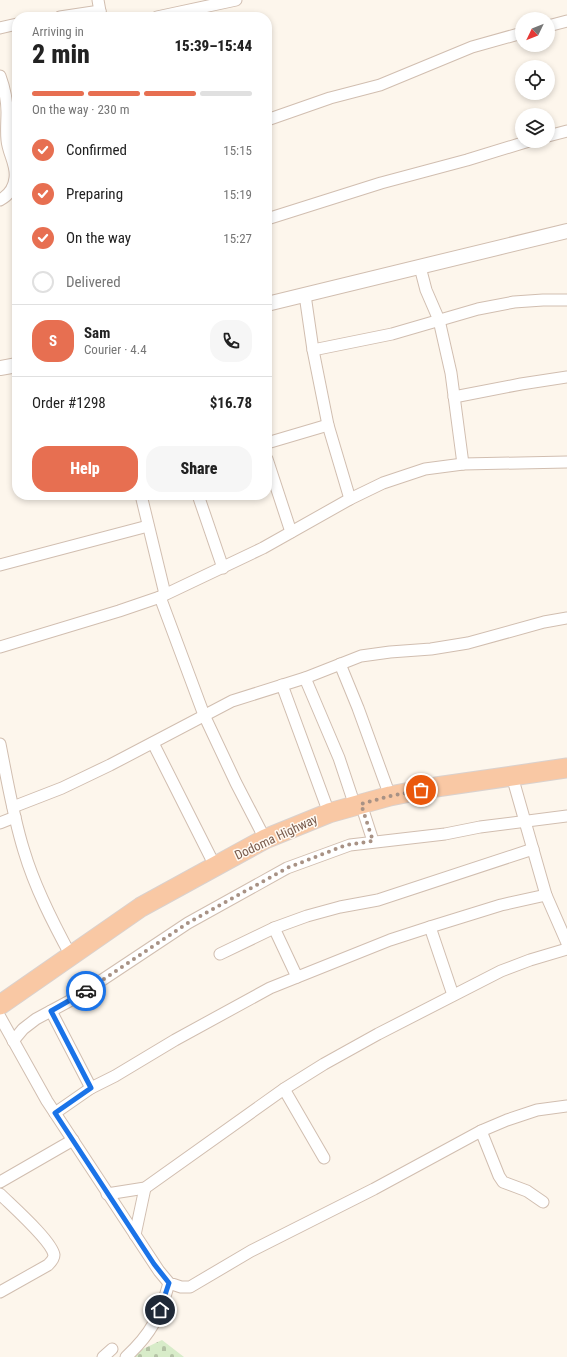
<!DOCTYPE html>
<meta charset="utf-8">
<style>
body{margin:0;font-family:"Roboto Condensed",sans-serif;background:#f6f6f6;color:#222;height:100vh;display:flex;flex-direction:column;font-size:15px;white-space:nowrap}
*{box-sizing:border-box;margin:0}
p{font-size:13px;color:#767676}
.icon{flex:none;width:22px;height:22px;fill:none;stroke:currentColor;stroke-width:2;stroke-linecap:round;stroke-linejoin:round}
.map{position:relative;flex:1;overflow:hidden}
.panel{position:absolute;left:12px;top:12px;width:260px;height:488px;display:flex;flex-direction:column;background:#fff;border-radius:16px;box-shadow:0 2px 6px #0003}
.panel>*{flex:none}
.needle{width:26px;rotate:227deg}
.fabs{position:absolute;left:515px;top:12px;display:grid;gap:8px}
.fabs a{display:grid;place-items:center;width:40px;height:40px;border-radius:50%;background:#fff;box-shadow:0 2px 6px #0003;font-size:20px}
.pin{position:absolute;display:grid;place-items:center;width:34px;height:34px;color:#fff;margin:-17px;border:2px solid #fff;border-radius:50%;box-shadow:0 1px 4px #0007}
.courier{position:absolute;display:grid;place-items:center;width:40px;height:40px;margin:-20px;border:3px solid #1a73e8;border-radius:50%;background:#fff;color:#222;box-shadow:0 1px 5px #0007}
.head em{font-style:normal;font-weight:800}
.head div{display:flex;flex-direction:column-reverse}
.head{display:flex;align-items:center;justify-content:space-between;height:68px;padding:0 20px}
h1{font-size:26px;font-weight:800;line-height:30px}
.bar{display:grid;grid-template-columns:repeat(4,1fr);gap:6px 4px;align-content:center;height:48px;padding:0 20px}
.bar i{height:5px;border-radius:3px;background:#e0e0e0}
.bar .selected{background:#e76f51}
.bar p{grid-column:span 4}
.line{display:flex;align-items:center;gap:10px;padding:0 20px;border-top:1px solid #e0e0e0}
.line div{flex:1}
.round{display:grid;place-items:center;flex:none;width:42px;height:42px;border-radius:16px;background:#f6f6f6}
ol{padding:0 20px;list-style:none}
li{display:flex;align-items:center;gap:12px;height:44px}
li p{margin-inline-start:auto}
li .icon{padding:4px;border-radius:50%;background:#e76f51;color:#fff;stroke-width:4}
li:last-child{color:#767676}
li i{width:22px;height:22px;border:2px solid #e0e0e0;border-radius:50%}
.primary-button{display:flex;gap:8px;margin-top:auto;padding:8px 20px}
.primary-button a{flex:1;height:46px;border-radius:16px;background:#e76f51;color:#fff;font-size:16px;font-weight:800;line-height:46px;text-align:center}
.primary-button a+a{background:#f6f6f6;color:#222}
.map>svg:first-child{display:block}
.cemetery{fill:url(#cemetery-stones)}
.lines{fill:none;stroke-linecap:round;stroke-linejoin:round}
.minor-casing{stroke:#d1beb0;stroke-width:13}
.tertiary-casing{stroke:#d1beb0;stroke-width:16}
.trunk-casing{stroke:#dad1cd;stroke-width:21}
.minor{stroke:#fff;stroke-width:11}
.tertiary{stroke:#fff;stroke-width:14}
.trunk{stroke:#f9c8a4;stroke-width:19}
.done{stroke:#a89285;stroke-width:4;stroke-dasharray:0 7.2}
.route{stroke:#1a73e8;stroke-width:5}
.labels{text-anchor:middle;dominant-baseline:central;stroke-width:3;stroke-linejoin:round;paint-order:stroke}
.street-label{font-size:13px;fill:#7a5c4d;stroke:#fffaf3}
</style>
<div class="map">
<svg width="567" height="1357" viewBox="0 0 567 1357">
<defs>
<pattern id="cemetery-stones" width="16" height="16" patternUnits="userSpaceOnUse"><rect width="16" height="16" fill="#d8ecc9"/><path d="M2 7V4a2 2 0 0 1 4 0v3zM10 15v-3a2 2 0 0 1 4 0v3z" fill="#b4c2a5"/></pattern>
</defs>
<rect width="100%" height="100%" fill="#fdf6ec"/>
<path class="cemetery" d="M162,1340L184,1357H126Z"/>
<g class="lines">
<g class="minor-casing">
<g id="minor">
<path d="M98,0L101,17"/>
<path d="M60,17L100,11"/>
<path d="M157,17L236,0"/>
<path d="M548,26L567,21"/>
<path d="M0,28L17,24"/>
<path d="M0,76C4,87 7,100 7,112C7,121 6,130 7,140C8,153 17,165 15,178C14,188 9,195 0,200"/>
<path d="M267,120L330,98L380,85L472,47L522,33"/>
<path d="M548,136L567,131"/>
<path d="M267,219L381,183L467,160L529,141"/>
<path d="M420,267L426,290L439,320L451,373L463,464"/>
<path d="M305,295L313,350L328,425L350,499"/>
<path d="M313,350L392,334L478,309L514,302L543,300H567"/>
<path d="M454,397L521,384L567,377"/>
<path d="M267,443L328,425"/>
<path d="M267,459L291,532"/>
<path d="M141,495L165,594"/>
<path d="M198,495L223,568"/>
<path d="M0,565L148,526"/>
<path d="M160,597L204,715L236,783L265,839"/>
<path d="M0,647L119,611L160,597L263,548L350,499L383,483L425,469L463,464L567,462"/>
<path d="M340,664L358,708L390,796"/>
<path d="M305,678L339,758L355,806"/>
<path d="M282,685L329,813"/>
<path d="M153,743L215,866"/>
<path d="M0,744C7,779 13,816 24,851C35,888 53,923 71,956"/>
<path d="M512,776L546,895L567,943"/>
<path d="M361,804L373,841"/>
<path d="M13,807L62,788L110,765L232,701L305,678L361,656L390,652L431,649L468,643L544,622L567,618"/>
<path d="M0,823L15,817"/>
<path d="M430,927L453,995"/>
<path d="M274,928L297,977"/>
<path d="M220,954L274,928L307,916L340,907L378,900L533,849"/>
<path d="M51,1011L91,1088"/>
<path d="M0,1017L47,1101L159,1271L169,1283L181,1287H190L251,1251L374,1189L481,1131L507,1120L537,1110L567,1106"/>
<path d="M13,1041L23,1029L36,1019L75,998L188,923L287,868L350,845L445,834L480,827L567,816"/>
<path d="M284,1089L324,1158"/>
<path d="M55,1113L91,1088L115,1076L175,1040L270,988L390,940L430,927L501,905L546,895"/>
<path d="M481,1131L499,1176L503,1182L527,1191L543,1202"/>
<path d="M0,1182L73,1140"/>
<path d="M0,1194C11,1205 52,1241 54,1255C54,1259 51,1262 48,1265L0,1292"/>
<path d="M107,1194L145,1188L284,1089L324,1064L378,1034L501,971L530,960L567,949"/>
<path d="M135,1235L145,1188"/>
<path d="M103,1357L112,1349"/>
<path d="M126,1357C151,1334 160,1316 169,1283"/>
</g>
</g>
<g class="tertiary-casing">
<g id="tertiary">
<path d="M267,304L567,231"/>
<path d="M0,368L17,365"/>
</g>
</g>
<g class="trunk-casing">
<path id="trunk" d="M0,1005L141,907L265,839L329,813L390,796L436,787L567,768"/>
</g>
<use href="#minor" class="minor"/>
<use href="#tertiary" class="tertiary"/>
<use href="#trunk" class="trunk"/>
</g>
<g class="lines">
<path class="done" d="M86,991L188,923L287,868L346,845L373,841L361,804L390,796L421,790"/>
<path class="route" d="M86,991L51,1011L91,1088L55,1113L154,1264L169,1283L160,1310"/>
</g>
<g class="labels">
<g class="street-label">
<text transform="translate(276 837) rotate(-25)">Dodoma Highway</text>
</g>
</g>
</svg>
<div class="fabs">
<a><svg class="needle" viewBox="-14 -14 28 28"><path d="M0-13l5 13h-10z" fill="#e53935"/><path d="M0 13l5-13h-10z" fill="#767676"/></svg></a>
<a><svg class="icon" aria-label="locate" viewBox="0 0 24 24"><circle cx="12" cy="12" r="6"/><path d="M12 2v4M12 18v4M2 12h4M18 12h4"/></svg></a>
<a><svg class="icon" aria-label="layers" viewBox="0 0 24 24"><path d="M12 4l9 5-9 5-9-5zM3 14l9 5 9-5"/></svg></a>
</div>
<div class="pin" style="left:421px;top:790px;background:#ea580c"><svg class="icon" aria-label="bag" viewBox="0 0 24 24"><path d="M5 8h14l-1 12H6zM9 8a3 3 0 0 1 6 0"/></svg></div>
<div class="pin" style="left:160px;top:1310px;background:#1f2937"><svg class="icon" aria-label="home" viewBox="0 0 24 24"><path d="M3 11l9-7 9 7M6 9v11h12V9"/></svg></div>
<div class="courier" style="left:86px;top:991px"><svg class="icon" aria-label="car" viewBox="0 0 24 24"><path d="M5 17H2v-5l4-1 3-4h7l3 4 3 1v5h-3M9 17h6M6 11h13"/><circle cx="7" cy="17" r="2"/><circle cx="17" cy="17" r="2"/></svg></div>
<section class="panel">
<div class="head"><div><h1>2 min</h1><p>Arriving in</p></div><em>15:39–15:44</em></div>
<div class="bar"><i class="selected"></i><i class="selected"></i><i class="selected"></i><i></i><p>On the way · 230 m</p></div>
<ol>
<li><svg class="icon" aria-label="check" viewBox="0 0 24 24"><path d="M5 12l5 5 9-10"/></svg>Confirmed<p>15:15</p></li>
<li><svg class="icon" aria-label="check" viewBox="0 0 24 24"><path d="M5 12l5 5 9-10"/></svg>Preparing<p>15:19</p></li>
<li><svg class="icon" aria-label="check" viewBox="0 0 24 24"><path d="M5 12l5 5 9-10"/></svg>On the way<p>15:27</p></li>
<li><i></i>Delivered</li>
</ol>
<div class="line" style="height:72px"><b class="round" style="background:#e76f51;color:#fff">S</b><div><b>Sam</b><p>Courier · 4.4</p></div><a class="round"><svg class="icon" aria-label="phone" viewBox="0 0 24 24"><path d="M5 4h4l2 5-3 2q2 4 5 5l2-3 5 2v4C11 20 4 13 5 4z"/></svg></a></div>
<div class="line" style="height:52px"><div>Order #1298</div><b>$16.78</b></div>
<div class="primary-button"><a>Help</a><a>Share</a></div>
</section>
</div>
